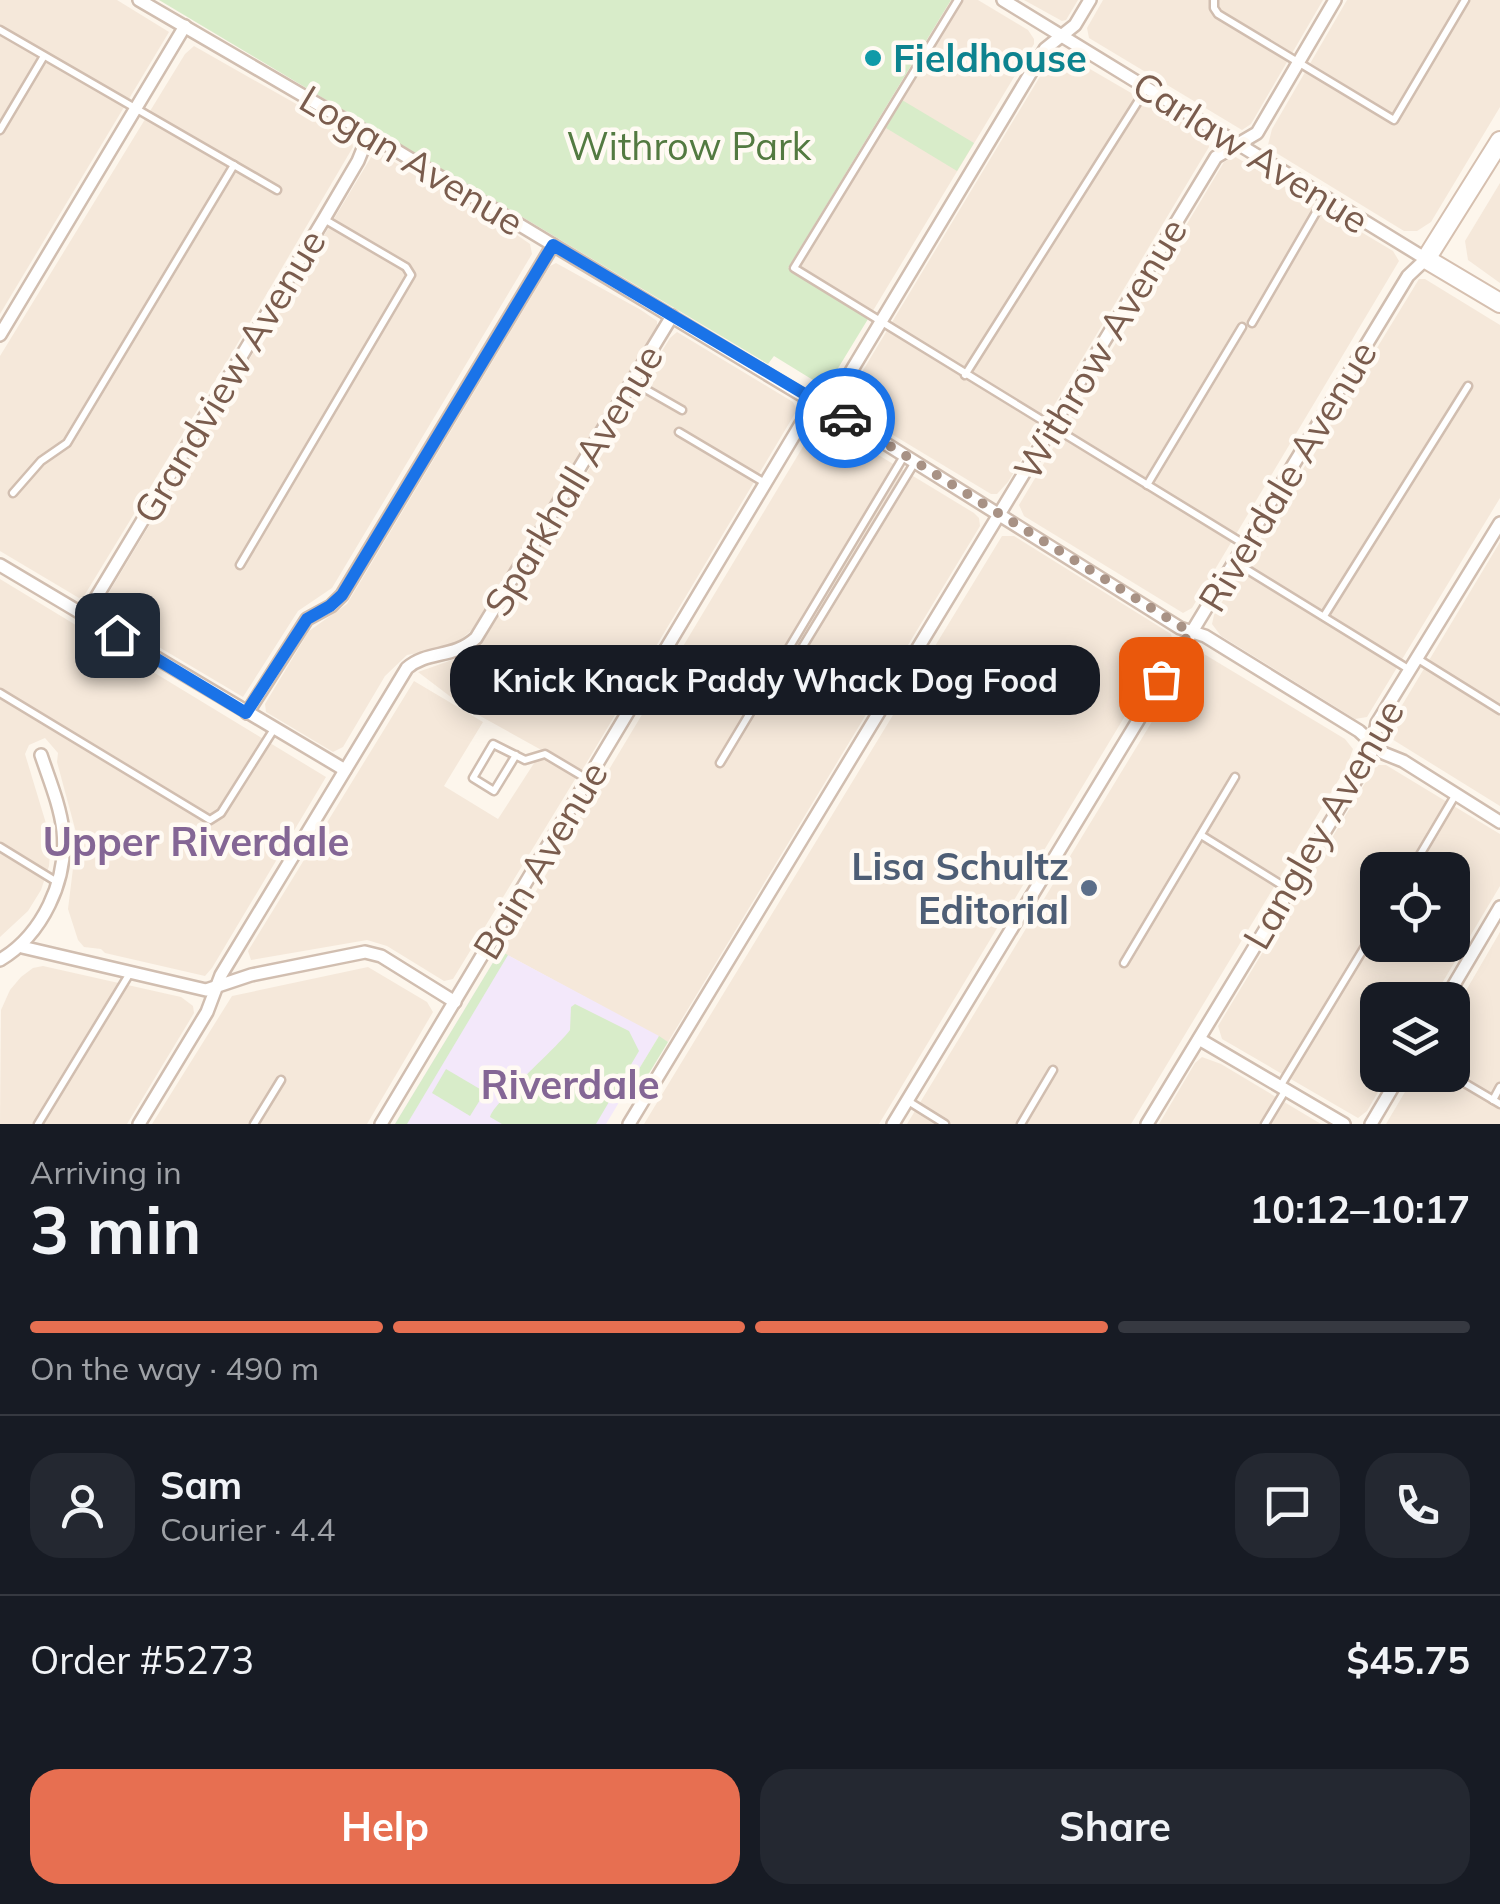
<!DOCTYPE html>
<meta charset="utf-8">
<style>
body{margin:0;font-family:Mulish,sans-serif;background:#242831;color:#f1f3f6;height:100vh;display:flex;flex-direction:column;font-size:38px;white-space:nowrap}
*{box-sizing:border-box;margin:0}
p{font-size:32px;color:#9ea1a6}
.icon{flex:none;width:55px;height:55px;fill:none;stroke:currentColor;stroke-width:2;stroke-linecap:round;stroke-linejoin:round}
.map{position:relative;height:1124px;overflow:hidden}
.drawer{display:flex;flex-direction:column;background:#171b24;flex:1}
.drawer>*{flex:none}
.fabs{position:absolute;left:1360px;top:852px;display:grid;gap:20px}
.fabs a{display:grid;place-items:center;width:110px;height:110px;border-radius:20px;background:#171b24;box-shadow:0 5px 25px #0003;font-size:50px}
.pin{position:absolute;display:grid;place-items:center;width:85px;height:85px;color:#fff;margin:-42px;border-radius:20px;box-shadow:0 5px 15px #0006}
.courier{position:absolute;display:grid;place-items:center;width:100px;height:100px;margin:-50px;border:8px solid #1a73e8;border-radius:50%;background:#fff;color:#222;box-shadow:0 2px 12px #0007}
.bubble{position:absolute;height:70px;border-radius:30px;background:#171b24;box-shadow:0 5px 25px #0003;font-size:32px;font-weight:700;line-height:70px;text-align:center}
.overview em{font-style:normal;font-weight:700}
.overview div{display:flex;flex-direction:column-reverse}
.overview{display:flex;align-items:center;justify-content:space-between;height:170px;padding:0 30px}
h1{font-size:65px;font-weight:700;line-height:75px}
.bar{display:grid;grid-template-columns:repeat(4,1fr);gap:15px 10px;align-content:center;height:120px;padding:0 30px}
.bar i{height:12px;border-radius:8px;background:#363941}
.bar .selected{background:#e76f51}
.bar p{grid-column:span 4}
.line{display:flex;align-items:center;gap:25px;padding:0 30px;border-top:2px solid #363941}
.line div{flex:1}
.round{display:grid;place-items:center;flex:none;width:105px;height:105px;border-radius:30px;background:#242831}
.cta{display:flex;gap:20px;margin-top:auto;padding:20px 30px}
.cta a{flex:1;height:115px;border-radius:30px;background:#e76f51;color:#fff;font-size:40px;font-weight:700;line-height:115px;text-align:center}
.cta a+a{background:#242831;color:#f1f3f6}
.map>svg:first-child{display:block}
.residential{fill:#f5e8da;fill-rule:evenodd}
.education{fill:#f3e8fa}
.green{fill:#d8ecc9}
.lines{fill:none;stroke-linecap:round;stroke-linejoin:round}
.lane-casing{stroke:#d1beb0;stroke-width:11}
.street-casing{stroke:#d1beb0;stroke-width:16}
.secondary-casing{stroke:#d6c0b0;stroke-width:22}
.lane{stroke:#fff;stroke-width:6}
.street{stroke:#fff;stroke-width:11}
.secondary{stroke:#fff;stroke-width:18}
.done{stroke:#a89285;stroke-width:10;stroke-dasharray:0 18}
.route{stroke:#1a73e8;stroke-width:12}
.culture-dot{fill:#0f9aa8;stroke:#fffaf3;stroke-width:4}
.service-dot{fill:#5c6f8a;stroke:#fffaf3;stroke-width:4}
.labels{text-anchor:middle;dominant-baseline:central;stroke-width:9;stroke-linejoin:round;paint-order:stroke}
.culture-label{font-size:38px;font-weight:bold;fill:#0d838f;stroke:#fffaf3;text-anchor:start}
.park-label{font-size:38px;fill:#537a41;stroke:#fffaf3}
.street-label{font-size:38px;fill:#7a5c4d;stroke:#fffaf3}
.service-label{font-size:38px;font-weight:bold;fill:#4e5e75;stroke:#fffaf3;text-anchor:end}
.neighbourhood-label{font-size:40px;font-weight:bold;fill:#846695;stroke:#fffaf3}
</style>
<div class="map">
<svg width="1500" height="1124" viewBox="0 0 1500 1124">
<rect width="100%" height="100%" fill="#fdf6ec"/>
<g class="residential">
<path d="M0,0H117L169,32L0,314Z"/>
<path d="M951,0H978L1028,30L1034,39V44L868,319L788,269Z"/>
<path d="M1024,0H1078L1066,20L1062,21Z"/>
<path d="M1103,0H1323L1251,124L1242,130L1089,38L1087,28Z"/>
<path d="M1347,0H1500V107L1431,222L1417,231H1404L1273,151L1268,145L1272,129Z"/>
<path d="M194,46L351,135L353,147L229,358L84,596L79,598L0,551V356L185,54Z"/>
<path d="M1059,51L1200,133L1207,139L1209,147L1008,482L997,494H991L845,406L859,377L1054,53Z"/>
<path d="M373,154H381L517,235L530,244L532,254L332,588L298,611L243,697L105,615L101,611L102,604Z"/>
<path d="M1234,156L1393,251L1399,261L1192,608L1183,613L1024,516L1019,505L1224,162Z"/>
<path d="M1500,183V283L1468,260L1465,241Z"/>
<path d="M556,263L641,310L657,321V326L473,629L453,646L407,655L385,676L343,747L333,752L266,712L265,704L309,631L347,604L550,266Z"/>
<path d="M1419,279H1425L1500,325V498L1367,717L1355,719L1221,636L1212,624L1214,615Z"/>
<path d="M677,332L793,402L797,410L581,772L464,707L418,672L469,654L483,641L670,338Z"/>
<path d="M824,422L974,513L979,518L980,526L668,1042L500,951L813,430Z"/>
<path d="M1002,536H1014L1171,634L1172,638L879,1124H644Z"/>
<path d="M1500,542V806L1387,736L1389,727Z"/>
<path d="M0,579L326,777L212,968L205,976L105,953L101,949L84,947L78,940L68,909L77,836L57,762L58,753L45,738L29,745L25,754L51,840L49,866L41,890L28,911L0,937Z"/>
<path d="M1195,651H1199L1345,739L1353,749L1347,766L1131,1124H907Z"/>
<path d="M414,681L483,722L444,786L498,819L538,757L548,758L577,776L453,979L444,981L387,946L367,940L251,960L248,951Z"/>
<path d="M1376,765H1386L1500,834V886L1432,1000H1378V1075H1388L1367,1111L1358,1118L1222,1039L1218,1026ZM1378,870H1452V945H1378Z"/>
<path d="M1500,932V1124H1386L1415,1075H1452L1453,1013Z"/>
<path d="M43,966L181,997L193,1006L194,1013L188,1023L127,1124H0L1,1010L10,990L21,977L33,968Z"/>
<path d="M368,967L427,1002L433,1012L367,1124H152L232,996Z"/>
<path d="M1202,1057L1221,1064L1321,1124H1159L1195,1063Z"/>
</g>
<path class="education" d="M500,951L659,1036L606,1124H395Z"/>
<g class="green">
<path d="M159,0H951L788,268L868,319L826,388L774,356L768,364Z"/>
<path d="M902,100L974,143L957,171L886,128Z"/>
<path d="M500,951L508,955L407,1124H395Z"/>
<path d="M575,1004L629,1031L639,1051L596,1124H502L490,1117C493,1103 555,1050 570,1030L571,1007Z"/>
<path d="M659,1036L668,1042L631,1103L619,1102Z"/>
<path d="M446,1069L485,1092L470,1116L432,1093Z"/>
</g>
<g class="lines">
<g class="lane-casing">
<g id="lane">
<path d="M958,0L794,268L1244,544"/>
<path d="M1214,0V8L1218,14L1394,120L1465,0"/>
<path d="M0,30L277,190"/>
<path d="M0,130L44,56"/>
<path d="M1252,323L1325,197"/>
<path d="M965,375L1146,89"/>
<path d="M633,382L682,410"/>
<path d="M679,432L765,483"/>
<path d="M1147,485L1242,327"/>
<path d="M13,493L41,461L67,443L234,165"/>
<path d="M1233,561L1410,670"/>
<path d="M240,565L411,275L406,267L324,219"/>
<path d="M1324,616L1468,386"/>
<path d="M797,656L915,462"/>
<path d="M1418,659L1500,710"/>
<path d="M0,693L210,820L221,813L274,729"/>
<path d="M516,755L494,791L473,778L493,744L525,760L545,754L587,779"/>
<path d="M720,763L904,456"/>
<path d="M1201,835L1288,889"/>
<path d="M0,847L57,882"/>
<path d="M1411,870L1456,794"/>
<path d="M1124,963L1235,777"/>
<path d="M1451,1075L1500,1104"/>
<path d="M1281,1085L1378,925"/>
<path d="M1493,1100L1500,1087"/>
<path d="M908,1101L945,1124"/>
<path d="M38,1124L130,973"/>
<path d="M254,1124L281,1080"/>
<path d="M1021,1124L1053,1070"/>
<path d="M1265,1124L1285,1091"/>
</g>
</g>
<g class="street-casing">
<g id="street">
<path d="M139,0L369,134L810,400L835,412L1180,628L1205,636L1359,731L1383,753L1403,761L1500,822"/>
<path d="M0,335L185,26"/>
<path d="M0,565L345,770"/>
<path d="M85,616L324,219L358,161L369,134"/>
<path d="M247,713L307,619L331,606L342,595L553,245"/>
<path d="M22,947L206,990L251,975L365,952L381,956L455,1002"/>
<path d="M0,960C42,935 68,881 63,831C60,805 49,779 41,755"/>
<path d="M1445,1000L1500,907"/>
<path d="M1199,1039L1344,1124"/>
<path d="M139,1124L207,1012L221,975L407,668C428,650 453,659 476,638L672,316"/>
<path d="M381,1124L808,412L835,398L1045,49L1075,25L1090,0"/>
<path d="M629,1124L1216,157L1257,133L1335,0"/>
<path d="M893,1124L1408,276L1426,259L1003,0"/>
<path d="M1147,1124L1370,757L1377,723L1500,523"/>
<path d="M1371,1124L1400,1075"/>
</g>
</g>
<g class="secondary-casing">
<path id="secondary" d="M1500,141L1426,259L1500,303"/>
</g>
<use href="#lane" class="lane"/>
<use href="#street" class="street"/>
<use href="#secondary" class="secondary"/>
</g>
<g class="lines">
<path class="done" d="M845,418L1190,632L1161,679"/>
<path class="route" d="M117,635L246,713L307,619L330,606L342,595L553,245L845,418"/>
</g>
<circle class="culture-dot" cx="873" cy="58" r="10"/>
<circle class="service-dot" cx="1089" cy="888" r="10"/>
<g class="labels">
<g class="culture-label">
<text x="893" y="58">Fieldhouse</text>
</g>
<g class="park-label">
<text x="689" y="146">Withrow Park</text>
</g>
<g class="street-label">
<text transform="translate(1251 152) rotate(32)">Carlaw Avenue</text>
<text transform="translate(412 160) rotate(31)">Logan Avenue</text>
<text transform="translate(1100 349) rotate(-59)">Withrow Avenue</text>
<text transform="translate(229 376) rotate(-59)">Grandview Avenue</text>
<text transform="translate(1287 476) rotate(-59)">Riverdale Avenue</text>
<text transform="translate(573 480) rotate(-59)">Sparkhall Avenue</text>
<text transform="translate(1323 824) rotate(-60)">Langley Avenue</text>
<text transform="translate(540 860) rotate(-59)">Bain Avenue</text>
</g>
<g class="service-label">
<text x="1069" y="866">Lisa Schultz<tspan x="1069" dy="44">Editorial</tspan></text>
</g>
<g class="neighbourhood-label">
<text x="196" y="841">Upper Riverdale</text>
<text x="570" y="1084">Riverdale</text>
</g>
</g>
</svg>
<div class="fabs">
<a><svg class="icon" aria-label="locate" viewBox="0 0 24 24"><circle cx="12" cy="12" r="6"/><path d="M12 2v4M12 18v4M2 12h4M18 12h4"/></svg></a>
<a><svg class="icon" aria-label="layers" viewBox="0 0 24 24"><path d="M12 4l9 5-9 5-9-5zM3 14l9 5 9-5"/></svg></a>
</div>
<div class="pin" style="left:1161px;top:679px;background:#ea580c"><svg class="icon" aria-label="bag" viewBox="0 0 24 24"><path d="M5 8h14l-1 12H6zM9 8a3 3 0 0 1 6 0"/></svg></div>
<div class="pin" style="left:117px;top:635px;background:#1f2937"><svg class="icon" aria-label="home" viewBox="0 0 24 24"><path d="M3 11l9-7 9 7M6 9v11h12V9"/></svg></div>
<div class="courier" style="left:845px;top:418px"><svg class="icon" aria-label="car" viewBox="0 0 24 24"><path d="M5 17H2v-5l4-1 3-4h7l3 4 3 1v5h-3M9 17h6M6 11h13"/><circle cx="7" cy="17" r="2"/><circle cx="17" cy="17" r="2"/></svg></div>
<div class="bubble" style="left:450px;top:645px;width:650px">Knick Knack Paddy Whack Dog Food</div>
</div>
<section class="drawer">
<div class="overview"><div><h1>3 min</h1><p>Arriving in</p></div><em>10:12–10:17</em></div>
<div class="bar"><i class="selected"></i><i class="selected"></i><i class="selected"></i><i></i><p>On the way · 490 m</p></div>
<div class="line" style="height:180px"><a class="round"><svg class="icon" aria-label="person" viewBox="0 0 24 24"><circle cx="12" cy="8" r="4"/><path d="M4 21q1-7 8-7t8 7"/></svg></a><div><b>Sam</b><p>Courier · 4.4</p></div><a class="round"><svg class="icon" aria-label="chat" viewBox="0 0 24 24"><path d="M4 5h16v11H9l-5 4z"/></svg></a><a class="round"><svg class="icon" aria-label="phone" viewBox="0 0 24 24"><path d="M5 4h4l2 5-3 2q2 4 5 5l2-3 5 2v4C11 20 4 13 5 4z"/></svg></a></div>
<div class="line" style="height:130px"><div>Order #5273</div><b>$45.75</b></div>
<div class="cta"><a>Help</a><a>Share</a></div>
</section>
